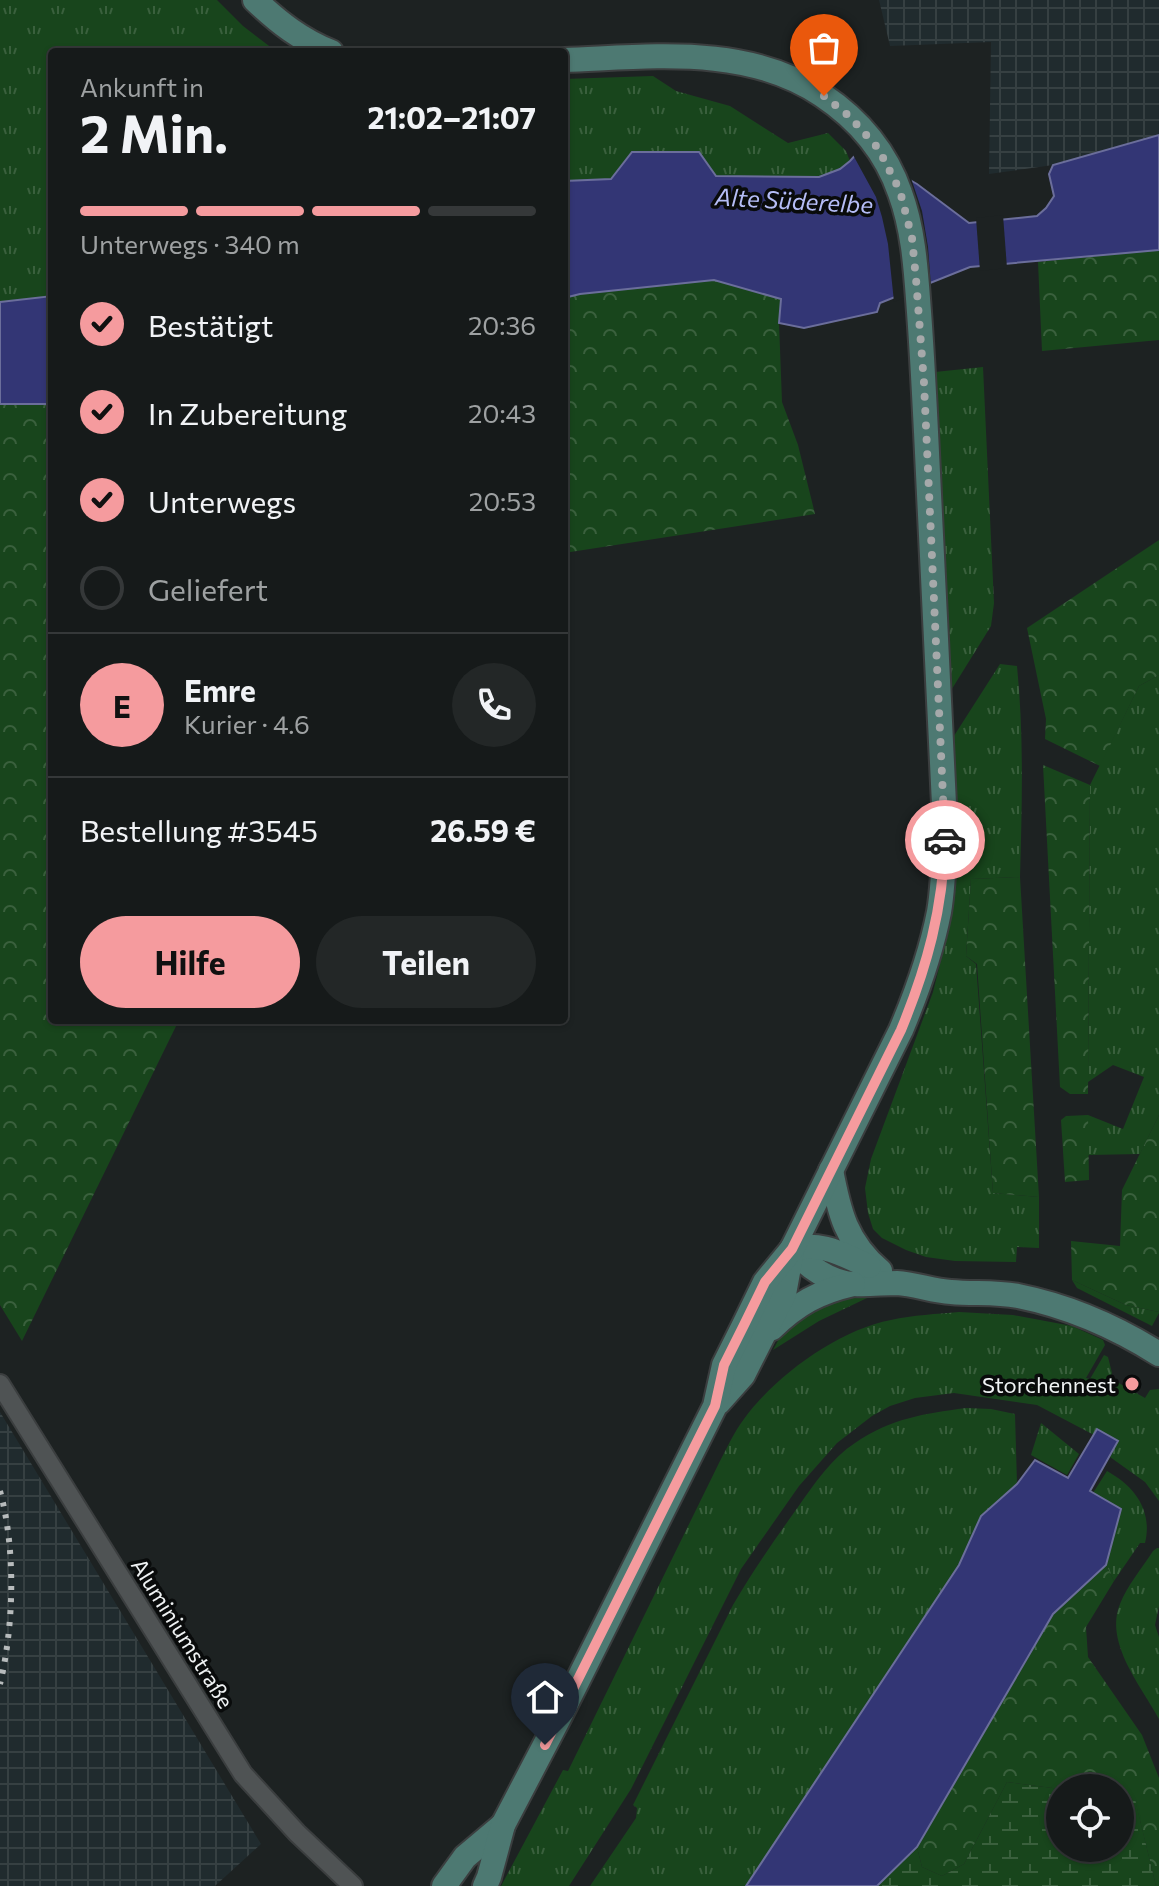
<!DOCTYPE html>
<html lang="de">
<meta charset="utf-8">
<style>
body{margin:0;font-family:Commissioner,sans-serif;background:#232727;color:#f1f3f6;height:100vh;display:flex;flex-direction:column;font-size:30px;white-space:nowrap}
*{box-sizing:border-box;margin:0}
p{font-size:26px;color:#9ea1a2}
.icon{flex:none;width:44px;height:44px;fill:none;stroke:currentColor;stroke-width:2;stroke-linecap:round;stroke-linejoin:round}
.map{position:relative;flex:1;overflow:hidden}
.panel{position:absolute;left:48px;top:48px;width:520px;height:976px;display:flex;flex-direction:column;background:#161a1a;border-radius:8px;box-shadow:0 2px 6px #0004,0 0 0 2px #353839}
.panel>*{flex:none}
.fabs{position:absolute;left:1046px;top:1774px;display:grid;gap:16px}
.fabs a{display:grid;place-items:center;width:88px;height:88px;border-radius:50%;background:#161a1a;box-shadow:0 2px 6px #0004,0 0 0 2px #353839;font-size:40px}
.pin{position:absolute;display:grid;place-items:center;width:68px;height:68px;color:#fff;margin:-82px -34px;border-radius:50% 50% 50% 0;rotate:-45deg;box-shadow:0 0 8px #0007}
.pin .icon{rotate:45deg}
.courier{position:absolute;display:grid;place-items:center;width:80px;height:80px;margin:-40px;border:6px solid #f59b9e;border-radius:50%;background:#fff;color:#222;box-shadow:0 2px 10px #0007}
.headline em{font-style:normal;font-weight:700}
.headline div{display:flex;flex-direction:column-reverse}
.headline{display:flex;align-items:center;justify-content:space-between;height:136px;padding:0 32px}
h1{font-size:52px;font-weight:700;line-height:60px}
.bar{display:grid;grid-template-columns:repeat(4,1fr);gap:12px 8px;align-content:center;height:96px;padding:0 32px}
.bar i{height:10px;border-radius:6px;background:#353839}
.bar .selected{background:#f59b9e}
.bar p{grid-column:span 4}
.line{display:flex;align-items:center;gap:20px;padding:0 32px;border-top:2px solid #353839}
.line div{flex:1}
.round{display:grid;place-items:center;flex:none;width:84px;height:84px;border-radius:42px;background:#232727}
ol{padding:0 32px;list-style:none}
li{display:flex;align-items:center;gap:24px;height:88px}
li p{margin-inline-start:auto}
li .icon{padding:8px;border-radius:50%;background:#f59b9e;color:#111;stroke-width:4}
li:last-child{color:#9ea1a2}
li i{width:44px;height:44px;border:4px solid #353839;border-radius:50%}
.action{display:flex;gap:16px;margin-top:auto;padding:16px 32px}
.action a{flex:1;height:92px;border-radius:48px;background:#f59b9e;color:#111;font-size:32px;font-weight:700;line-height:92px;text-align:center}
.action a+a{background:#232727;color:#f1f3f6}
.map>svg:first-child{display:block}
.industrial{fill:url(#industrial-grid)}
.grass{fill:url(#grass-tufts)}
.forest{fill:url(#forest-crowns)}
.wetland{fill:url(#wetland-marsh)}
.water{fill:#333675;stroke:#6b6e9b;stroke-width:2}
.pier{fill:#1d2222}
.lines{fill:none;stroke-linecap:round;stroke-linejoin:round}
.street-casing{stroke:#3b3e3f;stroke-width:22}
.secondary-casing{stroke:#3b3e3f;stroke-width:28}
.street{stroke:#4f5354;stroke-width:18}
.secondary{stroke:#4d7972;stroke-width:24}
.rail{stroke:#b7bbbc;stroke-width:6;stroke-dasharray:4 8;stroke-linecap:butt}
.done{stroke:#a6a9aa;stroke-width:8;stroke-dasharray:0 14.4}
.route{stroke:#f59b9e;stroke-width:10}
.poi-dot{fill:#f59b9e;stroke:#090b0b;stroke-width:3}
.labels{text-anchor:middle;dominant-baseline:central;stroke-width:7;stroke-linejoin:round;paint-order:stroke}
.poi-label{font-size:22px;fill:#eff2f3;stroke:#090b0b;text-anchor:end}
.street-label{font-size:22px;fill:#eff2f3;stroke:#090b0b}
.water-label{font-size:24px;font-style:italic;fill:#b5bdf6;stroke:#090b0b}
</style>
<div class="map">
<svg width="1159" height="1886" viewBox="0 0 1159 1886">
<defs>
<pattern id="industrial-grid" width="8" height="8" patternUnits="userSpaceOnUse" patternTransform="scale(2)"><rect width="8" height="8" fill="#202b2e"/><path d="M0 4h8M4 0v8" fill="none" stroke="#364042"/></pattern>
<pattern id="grass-tufts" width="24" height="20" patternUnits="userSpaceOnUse" patternTransform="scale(2)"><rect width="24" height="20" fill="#18451c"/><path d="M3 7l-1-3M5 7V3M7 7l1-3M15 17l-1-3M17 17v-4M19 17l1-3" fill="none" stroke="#3a603d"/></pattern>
<pattern id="forest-crowns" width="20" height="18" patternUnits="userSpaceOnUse" patternTransform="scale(2)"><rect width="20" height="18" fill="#18451c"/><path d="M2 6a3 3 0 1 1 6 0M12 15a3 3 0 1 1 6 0" fill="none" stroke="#3a603d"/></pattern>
<pattern id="wetland-marsh" width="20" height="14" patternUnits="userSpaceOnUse" patternTransform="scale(2)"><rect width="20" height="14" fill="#18451c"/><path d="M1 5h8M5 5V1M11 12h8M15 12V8" fill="none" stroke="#3a603d"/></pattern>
</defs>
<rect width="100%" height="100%" fill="#1d2222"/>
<g class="industrial">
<path d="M879,0H1159V135L1053,165L989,174L991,42L890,46Z"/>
<path d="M0,1412L261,1844L215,1886H0Z"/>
</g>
<g class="grass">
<path d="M0,0H217L243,26L277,52H52V296L0,302Z"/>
<path d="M653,76L676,91L730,106L788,143L828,133L846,151L850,161L840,169L819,177L716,176L699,152L611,179L564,181V79Z"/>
<path d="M983,367L994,603L991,626L950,692L935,372Z"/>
<path d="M1000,664L1017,666C1024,736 1022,806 1020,877L971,879L966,956L976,964L993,1193L1039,1197V1248L1017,1247L1016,1262L955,1261L926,1257L906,1250L882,1238L873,1229L868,1213L865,1188L871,1159L933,992L949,928L956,878L957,821L952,739Z"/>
<path d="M1159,675V1115L1140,1154L1088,1155V1115L1123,1129L1144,1077L1113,1065L1088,1082L1090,785L1139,686Z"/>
<path d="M1072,1280L1126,1305L1159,1312V1313L1152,1326L1077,1288Z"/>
<path d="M862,1296L867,1298L819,1321L773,1350C777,1343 781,1334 786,1328C801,1309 839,1297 862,1296Z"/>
<path d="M959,1312L1013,1315L1072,1326L1103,1340L1105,1345L1086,1378L1090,1379L1104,1355L1108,1357L1112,1373L1110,1378L1145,1398L1150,1390L1159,1389V1501L1145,1482L1110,1457L1118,1441L1097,1430L1094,1435L1037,1405L954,1393L915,1398L890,1406L872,1416L837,1443L799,1486L741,1569L631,1789L569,1886H501L563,1770L568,1771L719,1463C727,1448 734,1432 744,1419C775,1376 838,1330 891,1320C913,1315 937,1314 959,1312Z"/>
<path d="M966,1408L991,1409L1015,1414L1017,1484L981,1516L959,1565L746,1886H590L636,1818L637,1808L633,1805L733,1605C753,1571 775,1539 798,1507C814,1484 832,1458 855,1443C892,1418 923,1414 966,1408Z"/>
<path d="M1041,1423L1079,1454L1067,1475L1031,1455Z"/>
<path d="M1107,1471C1134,1486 1153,1510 1145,1543H1140L1114,1581L1106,1565L1121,1509L1093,1493Z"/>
<path d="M1157,1548H1159V1606L1155,1625L1159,1637V1719C1142,1687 1104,1643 1120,1604C1127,1586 1142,1568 1153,1551Z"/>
</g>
<g class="forest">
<path d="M1159,250V340L1042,351L1038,262Z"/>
<path d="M714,280L781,299L779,323L782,402L798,445L815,514L564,553V298L580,294Z"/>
<path d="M0,404H52V1020H179L22,1341L0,1305Z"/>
<path d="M1159,540V675L1139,686L1100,766L1045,739L1046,719L1027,628Z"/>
<path d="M1043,765L1090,785L1088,1094H1070L1060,1087Z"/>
<path d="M1020,877L1039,1197L993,1193L977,964L966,956L971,879Z"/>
<path d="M1088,1115L1089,1180L1065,1182L1061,1120L1066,1116Z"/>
<path d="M1159,1115V1312L1126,1305L1072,1280L1071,1241L1120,1246L1122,1190Z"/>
<path d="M1106,1565L1114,1581L1086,1627L1088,1657L1142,1735L1159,1778V1886H1156L1135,1800L1120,1797V1788L1060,1789L1007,1782L964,1864L942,1876L922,1867L917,1847L1053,1614Z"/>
</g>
<path class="wetland" d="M1007,1782L1060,1789V1848H1120V1797L1135,1799L1156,1886H877L917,1847L922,1867L942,1876L964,1864Z"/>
<g class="water">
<path d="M1159,135V250L970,267L880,303L877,312L804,328L779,323L781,299L714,280L580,294L564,298V181L611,179L632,152H699L716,176L819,177L840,169L850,161L859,151L917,184L969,223L1037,216L1046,208L1054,196L1049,174L1053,165Z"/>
<path d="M52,296V404H0V302Z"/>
<path d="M1097,1429L1118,1441L1090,1491L1121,1509L1106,1565L1053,1614L917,1847L877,1886H746L959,1565L981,1516L1017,1484L1035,1460L1068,1478Z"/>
</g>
<g class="pier">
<path d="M859,147L910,175L922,211L928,247L931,287L894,302L888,244L882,217L876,197L852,153Z"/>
<path d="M1003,215L1007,268L980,271L976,218Z"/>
</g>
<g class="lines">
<g class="street-casing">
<path id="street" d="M0,1384L243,1774L297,1833L353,1886"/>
</g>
<g class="secondary-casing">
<g id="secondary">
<path d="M255,0C278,22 301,40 331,52"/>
<path d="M831,1170C839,1212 846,1242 880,1271"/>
<path d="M792,1249C807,1266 830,1283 854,1284C868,1285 883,1283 897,1283C915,1284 933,1291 951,1292C973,1294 996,1292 1018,1296C1068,1306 1116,1327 1159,1354"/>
<path d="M792,1249C821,1241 843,1255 869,1266"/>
<path d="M772,1328C797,1304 818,1292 853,1284"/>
<path d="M719,1402L743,1375L784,1294L792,1251"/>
<path d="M444,1886L465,1857L503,1825"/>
<path d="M485,1886L489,1877L503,1825L559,1718L715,1406L724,1365L744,1325L765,1282L792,1249L901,1030C917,992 931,953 939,912C944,883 944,854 945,825C938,694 932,563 926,432C924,392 922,352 919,312C916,272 914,231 900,193C886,152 858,119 822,95C746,44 651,57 564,60"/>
</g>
</g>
<use href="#street" class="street"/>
<use href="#secondary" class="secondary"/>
<path class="rail" d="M0,1491C16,1549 14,1626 0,1684"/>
</g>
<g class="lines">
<path class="done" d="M824,96L849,116L878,148L900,191L912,238L916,279L924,383L945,840"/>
<path class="route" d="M545,1745L715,1406L724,1365L744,1325L765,1282L792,1249L901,1030C927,967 943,909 945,840"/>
</g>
<circle class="poi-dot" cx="1132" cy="1384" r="8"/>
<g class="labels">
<g class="poi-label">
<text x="1116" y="1384">Storchennest</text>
</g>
<g class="street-label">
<text transform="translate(183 1633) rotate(58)">Aluminiumstraße</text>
</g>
<g class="water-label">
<text transform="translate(794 200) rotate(3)">Alte Süderelbe</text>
</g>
</g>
</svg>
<div class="fabs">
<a><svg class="icon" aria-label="locate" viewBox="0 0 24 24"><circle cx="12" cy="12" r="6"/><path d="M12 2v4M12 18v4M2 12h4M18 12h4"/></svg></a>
</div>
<div class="pin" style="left:824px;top:96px;background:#ea580c"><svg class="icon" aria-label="bag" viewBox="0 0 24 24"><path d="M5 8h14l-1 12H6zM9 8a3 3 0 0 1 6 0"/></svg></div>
<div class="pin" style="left:545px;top:1745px;background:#1f2937"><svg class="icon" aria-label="home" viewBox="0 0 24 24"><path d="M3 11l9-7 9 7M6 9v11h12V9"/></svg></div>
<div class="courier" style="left:945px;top:840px"><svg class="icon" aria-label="car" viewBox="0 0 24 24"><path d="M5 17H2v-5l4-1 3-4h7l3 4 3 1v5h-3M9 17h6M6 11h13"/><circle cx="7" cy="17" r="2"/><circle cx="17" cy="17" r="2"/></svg></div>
<section class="panel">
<div class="headline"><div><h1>2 Min.</h1><p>Ankunft in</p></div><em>21:02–21:07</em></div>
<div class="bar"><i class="selected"></i><i class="selected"></i><i class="selected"></i><i></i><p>Unterwegs · 340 m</p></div>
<ol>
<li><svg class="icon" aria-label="check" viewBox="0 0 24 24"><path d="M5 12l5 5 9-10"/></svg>Bestätigt<p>20:36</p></li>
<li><svg class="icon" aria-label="check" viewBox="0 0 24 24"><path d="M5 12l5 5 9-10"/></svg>In Zubereitung<p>20:43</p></li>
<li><svg class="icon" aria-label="check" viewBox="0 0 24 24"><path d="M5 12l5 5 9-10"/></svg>Unterwegs<p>20:53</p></li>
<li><i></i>Geliefert</li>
</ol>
<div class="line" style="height:144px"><b class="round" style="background:#f59b9e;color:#111">E</b><div><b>Emre</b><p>Kurier · 4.6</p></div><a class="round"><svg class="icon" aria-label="phone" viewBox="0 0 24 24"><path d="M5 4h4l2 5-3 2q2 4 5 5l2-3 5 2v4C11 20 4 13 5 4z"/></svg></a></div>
<div class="line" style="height:104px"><div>Bestellung #3545</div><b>26.59 €</b></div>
<div class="action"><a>Hilfe</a><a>Teilen</a></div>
</section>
</div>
